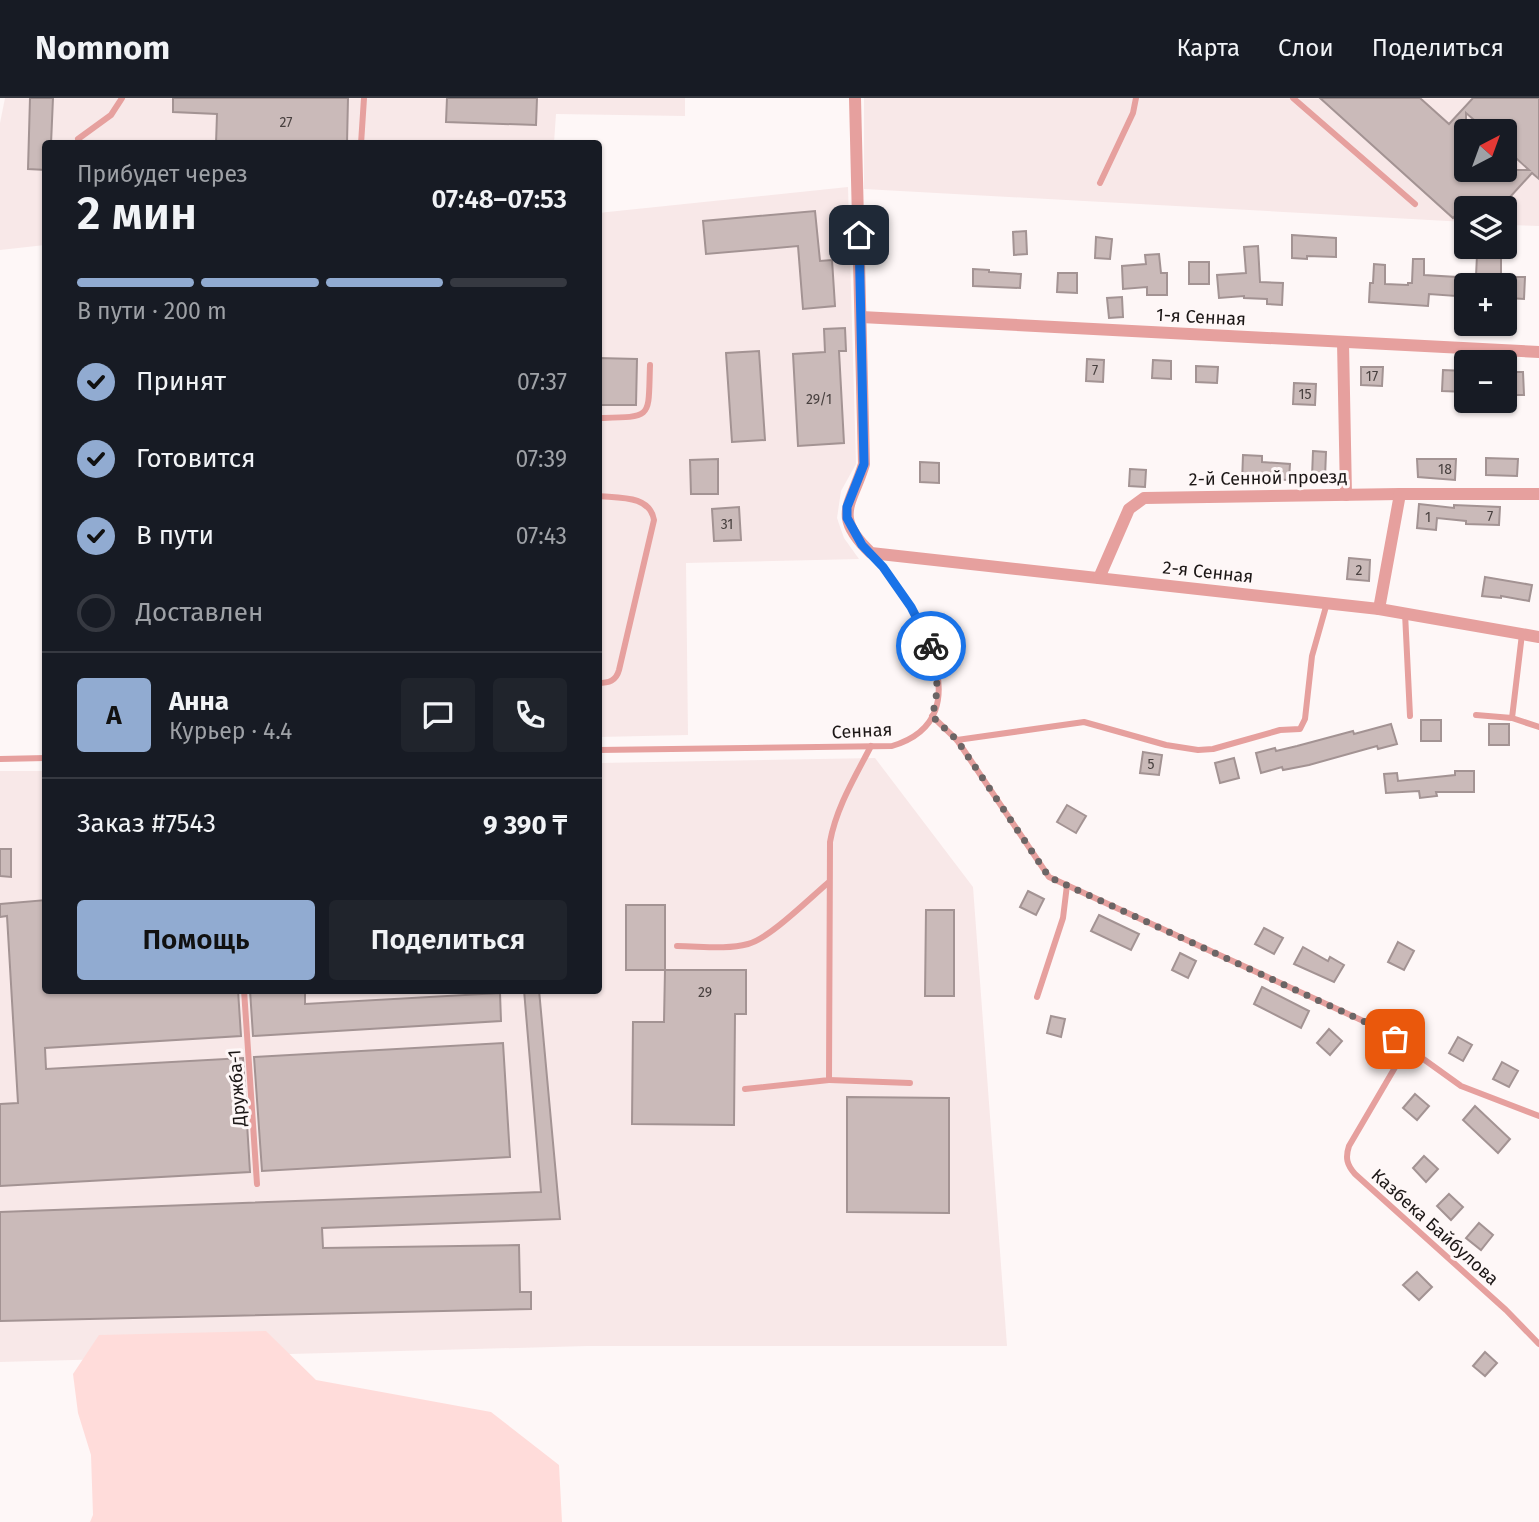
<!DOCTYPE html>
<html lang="ru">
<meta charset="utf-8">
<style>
body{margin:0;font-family:"Fira Sans",sans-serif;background:#20242c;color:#f1f3f6;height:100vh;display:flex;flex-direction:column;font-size:26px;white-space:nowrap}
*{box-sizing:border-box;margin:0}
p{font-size:23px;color:#9ea1a6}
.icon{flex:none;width:38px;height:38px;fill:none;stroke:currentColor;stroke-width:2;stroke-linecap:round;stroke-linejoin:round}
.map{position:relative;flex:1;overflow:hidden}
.side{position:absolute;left:42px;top:42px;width:560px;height:854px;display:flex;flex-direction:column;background:#171b24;border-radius:7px;box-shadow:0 2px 5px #0004}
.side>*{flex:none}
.needle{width:46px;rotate:41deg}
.controls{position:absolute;left:1454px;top:21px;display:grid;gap:14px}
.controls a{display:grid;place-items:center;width:63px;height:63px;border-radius:7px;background:#171b24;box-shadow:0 2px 5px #0004;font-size:35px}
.pin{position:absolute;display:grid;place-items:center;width:60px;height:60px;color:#fff;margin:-30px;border-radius:14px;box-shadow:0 4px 10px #0006}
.courier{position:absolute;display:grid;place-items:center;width:70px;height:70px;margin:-35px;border:5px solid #1a73e8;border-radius:50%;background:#fff;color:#222;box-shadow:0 2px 9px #0007}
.overview em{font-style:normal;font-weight:600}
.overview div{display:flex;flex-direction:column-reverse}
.overview{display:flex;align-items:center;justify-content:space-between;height:119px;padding:0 35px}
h1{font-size:46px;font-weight:600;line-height:52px}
.bar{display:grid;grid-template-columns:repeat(4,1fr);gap:10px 7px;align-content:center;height:84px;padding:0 35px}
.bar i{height:9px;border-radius:5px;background:#363941}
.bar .selected{background:#91abd1}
.bar p{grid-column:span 4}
.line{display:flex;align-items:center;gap:18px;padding:0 35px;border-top:2px solid #363941}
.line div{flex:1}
.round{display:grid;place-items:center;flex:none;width:74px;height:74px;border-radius:7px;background:#20242c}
ol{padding:0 35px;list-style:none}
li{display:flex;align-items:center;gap:21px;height:77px}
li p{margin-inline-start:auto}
li .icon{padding:7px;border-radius:50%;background:#91abd1;color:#111;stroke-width:4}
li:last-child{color:#9ea1a6}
li i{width:38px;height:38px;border:4px solid #363941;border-radius:50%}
.cta{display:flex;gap:14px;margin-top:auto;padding:14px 35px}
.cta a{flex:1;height:80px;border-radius:7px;background:#91abd1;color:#111;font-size:28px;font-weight:600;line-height:80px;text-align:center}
.cta a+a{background:#20242c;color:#f1f3f6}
header{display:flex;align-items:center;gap:42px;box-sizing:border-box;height:98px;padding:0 35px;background:#171b24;border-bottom:2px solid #363941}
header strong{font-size:33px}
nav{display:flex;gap:38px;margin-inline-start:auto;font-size:24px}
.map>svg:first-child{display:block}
.built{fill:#f8e8e8;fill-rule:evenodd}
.green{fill:#ffdcda}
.building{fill:#cabab9;stroke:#a39393;stroke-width:2;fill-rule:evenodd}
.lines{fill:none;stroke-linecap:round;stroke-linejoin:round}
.service{stroke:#e6a09e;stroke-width:6}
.minor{stroke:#e6a09e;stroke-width:12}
.done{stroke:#6b6565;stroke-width:7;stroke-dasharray:0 12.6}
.route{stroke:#1a73e8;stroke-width:9}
.labels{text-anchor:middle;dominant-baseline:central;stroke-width:6;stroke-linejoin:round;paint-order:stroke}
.number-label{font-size:14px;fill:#48403f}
.street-label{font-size:18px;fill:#1c1716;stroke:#fef7f7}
</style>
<header>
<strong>Nomnom</strong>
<nav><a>Карта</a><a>Слои</a><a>Поделиться</a></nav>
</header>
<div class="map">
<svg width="1539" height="1424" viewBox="0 0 1539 1424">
<rect width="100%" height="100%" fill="#fef7f7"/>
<g class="built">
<path d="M5,0H685V18L556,16L554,45L46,46L45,147L0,152V25Z"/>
<path d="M864,0H1539V128L1505,127V110H1466V124L864,91ZM1466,33H1505V72H1466Z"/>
<path d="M848,89L856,366L841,393L837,420L844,440L859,461L686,465L688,637L599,639L598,115Z"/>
<path d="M875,660L973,789L1007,1248H587L0,1264V673H45L46,892H598L599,665Z"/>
</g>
<path class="green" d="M266,1233L316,1282L491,1314L559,1367L562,1424H90L93,1417L91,1357L78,1315L73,1276L99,1237Z"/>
<g class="building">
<path d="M30,0H53L51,46H46V72L28,71Z"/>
<path d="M173,0H348L347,46H216L217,16L173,14Z"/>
<path d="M447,0H537L536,27L446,24Z"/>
<path d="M1320,0H1420L1449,26L1473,0H1539V81L1532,75L1500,110H1479L1470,102L1453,120ZM1466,15L1487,33H1505V50L1529,72H1466Z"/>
<path d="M815,113L820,163L832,162L835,208L803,211L798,148L706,156L703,123Z"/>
<path d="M1026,133L1027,156L1014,157L1013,134Z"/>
<path d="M1292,137L1336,140V159L1307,158V161L1292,160Z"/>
<path d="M1096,139L1112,141L1110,161L1095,160Z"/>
<path d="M1258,148L1260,184L1283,185L1282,207L1267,206V201L1244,200V198L1219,200L1217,177L1246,175L1244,149Z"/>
<path d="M1159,156L1161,175H1167V197H1147V189L1123,191L1122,168L1146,166L1145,157Z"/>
<path d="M1477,157H1501V178H1476Z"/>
<path d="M1413,161H1424V177L1457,179L1456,198L1429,196L1428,208L1369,204L1370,185H1373L1374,166L1385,167V186L1408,187V185H1412Z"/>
<rect x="1189" y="164" width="20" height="22"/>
<path d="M973,171L989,172V174L1021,176L1020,190L973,188Z"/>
<path d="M1058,175H1077V195L1057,194Z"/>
<path d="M1509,179H1525L1524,201L1508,200Z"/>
<path d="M1122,199L1123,219L1109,220L1107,200Z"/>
<path d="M845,230L846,253H839L844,345L798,348L793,256L825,254L824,231Z"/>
<path d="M759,253L765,342L732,344L726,255Z"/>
<path d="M598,260L637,261L636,307H598Z"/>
<path d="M1087,261L1104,262L1103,284L1086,283Z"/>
<path d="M1153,262L1171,263V281L1152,280Z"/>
<path d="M1196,268L1218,269L1217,285L1196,284Z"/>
<path d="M1361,269H1383L1382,288L1361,287Z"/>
<path d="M1443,272L1466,273V294L1442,293Z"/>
<path d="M1509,274H1523L1524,297H1510Z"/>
<path d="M1294,285L1316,286L1315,307L1293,306Z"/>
<path d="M1313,353L1326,354L1325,380L1312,379Z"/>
<path d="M1243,357L1262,358V364L1290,366L1289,382L1262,381L1261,386L1242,385Z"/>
<path d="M1486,360L1518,361L1517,378L1486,377Z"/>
<path d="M718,361V396H691L690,362Z"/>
<path d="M1417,361H1456L1455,382L1418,379Z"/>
<path d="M920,364L939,365V385L920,384Z"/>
<path d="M1130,371L1146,372L1145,389L1129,388Z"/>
<path d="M1419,406L1454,410V407L1500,409L1499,427L1466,426V423L1437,420L1436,432L1417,430Z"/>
<path d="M739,409L741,442L714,443L712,411Z"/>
<path d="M1349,460L1370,462L1369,483L1347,481Z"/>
<path d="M1485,479L1532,487L1529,503L1501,498V500L1482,498Z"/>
<rect x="1421" y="622" width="20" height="21"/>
<path d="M1391,626L1397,646L1378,651L1377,648L1309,667L1283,672L1282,669L1261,675L1256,655L1275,650L1276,653L1297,648L1353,633L1354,636Z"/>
<rect x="1489" y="626" width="20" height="21"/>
<path d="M1143,654L1162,657L1159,677L1140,675Z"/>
<path d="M1234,660L1239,680L1220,685L1215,665Z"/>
<path d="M1455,673H1474V694H1436L1437,698L1420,700L1419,693L1386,695L1384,676L1397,675L1398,683L1455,677Z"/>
<path d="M1067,707L1086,718L1076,735L1057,724Z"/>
<path d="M0,751H11V779L0,778Z"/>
<path d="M1028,793L1044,801L1036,817L1020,809Z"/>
<path d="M46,802V892H238L241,938L45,950L46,971L243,960L250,1074L0,1088V1006L18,1005L7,818L0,819V806Z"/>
<rect x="626" y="807" width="39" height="65"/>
<path d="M926,812H954V898H925Z"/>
<path d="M1099,817L1139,836L1131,852L1091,833Z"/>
<path d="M1264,830L1283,840L1274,856L1255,846Z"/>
<path d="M1398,844L1414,853L1404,872L1388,864Z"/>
<path d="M1303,849L1328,863L1330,859L1344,867L1334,884L1294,866Z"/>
<path d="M1180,855L1196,863L1188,880L1172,872Z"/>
<path d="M665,872H746V916H735L734,1027L632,1026L633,924H664Z"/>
<path d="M1262,889L1309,913L1301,930L1254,906Z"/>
<path d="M250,892H305V906L500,895L501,923L253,938Z"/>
<path d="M524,892H539L560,1121L322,1130L323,1150L519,1147L520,1194H531V1211L0,1223V1114L541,1094Z"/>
<path d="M1051,918L1065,921L1061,939L1047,935Z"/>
<path d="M1329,931L1342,943L1330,957L1317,945Z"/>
<path d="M1458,939L1472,947L1463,963L1449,955Z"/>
<path d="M503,945L510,1059L262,1073L254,959Z"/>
<path d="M1502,964L1518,973L1509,989L1493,981Z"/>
<path d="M1415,996L1429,1008L1417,1022L1403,1010Z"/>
<path d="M847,999L949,1000V1115L847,1114Z"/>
<path d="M1475,1008L1510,1041L1498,1055L1463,1022Z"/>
<path d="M1424,1058L1438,1071L1426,1084L1413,1070Z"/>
<path d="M1449,1096L1463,1109L1451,1122L1437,1108Z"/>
<path d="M1479,1125L1493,1137L1481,1152L1466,1140Z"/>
<path d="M1417,1174L1432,1189L1419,1202L1403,1187Z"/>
<path d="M1485,1254L1497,1265L1485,1278L1473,1268Z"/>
</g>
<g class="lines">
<g class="service">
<path d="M1293,0L1415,106"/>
<path d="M78,41L111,17L122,0"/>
<path d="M361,46L364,0"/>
<path d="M1100,85L1133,15L1136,0"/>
<path d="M598,320C654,319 648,321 650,267"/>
<path d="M598,398C619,400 650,397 654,422L619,572C616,583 609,585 598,585"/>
<path d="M1405,515L1410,618"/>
<path d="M1522,536L1512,620L1539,629"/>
<path d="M1476,617L1512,620"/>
<path d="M932,618L957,642L1049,779L1383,932L1461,988L1539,1018"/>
<path d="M957,642L1084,624L1166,647L1198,652L1213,651L1280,632L1300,631L1305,621L1312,558L1327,505"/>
<path d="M598,652L892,648C989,619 911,502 872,456"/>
<path d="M0,661L46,660"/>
<path d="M677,848C700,848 726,852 748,846C769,841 811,799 829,784"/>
<path d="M244,892L257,1086"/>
<path d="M1037,899L1063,820L1067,787"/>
<path d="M1407,949L1349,1048C1345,1060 1347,1067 1355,1076L1506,1212L1539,1246"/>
<path d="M829,982L910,985"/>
<path d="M745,991L829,982L830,744C836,710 855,679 871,648"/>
</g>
<g class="minor">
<path d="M855,0L864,366C852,407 831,417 871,455L1379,511L1539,539"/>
<path d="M861,219L1539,254"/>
<path d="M1343,244L1346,397"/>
<path d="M1099,480L1129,411L1144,400L1400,396"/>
<path d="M1379,511L1400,396H1539"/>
</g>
</g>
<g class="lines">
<path class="done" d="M931,548C937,575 940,590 932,618L957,642L1049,779L1383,932L1395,941"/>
<path class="route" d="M859,137L864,366L847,409V420L862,447L883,469L911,509L931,548"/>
</g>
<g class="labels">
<g class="number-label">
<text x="286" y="24">27</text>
<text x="1095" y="272">7</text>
<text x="1372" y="278">17</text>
<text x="1305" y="296">15</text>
<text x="819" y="301">29/1</text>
<text x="1445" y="371">18</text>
<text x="1490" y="418">7</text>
<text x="1428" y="419">1</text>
<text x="727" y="426">31</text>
<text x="1359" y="472">2</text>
<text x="1151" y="666">5</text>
<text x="705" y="894">29</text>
</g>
<g class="street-label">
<text transform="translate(1201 219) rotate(3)">1-я Сенная</text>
<text transform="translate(1268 380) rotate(-1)">2-й Сенной проезд</text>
<text transform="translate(1208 474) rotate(6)">2-я Сенная</text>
<text transform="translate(862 633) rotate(-3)">Сенная</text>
<text transform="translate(237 990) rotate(-94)">Дружба-1</text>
<text transform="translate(1435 1129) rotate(42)">Казбека Байбулова</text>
</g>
</g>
</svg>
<div class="controls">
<a><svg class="needle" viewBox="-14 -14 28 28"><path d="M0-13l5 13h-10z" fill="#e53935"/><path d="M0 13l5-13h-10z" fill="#9ea1a6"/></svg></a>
<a><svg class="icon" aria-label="layers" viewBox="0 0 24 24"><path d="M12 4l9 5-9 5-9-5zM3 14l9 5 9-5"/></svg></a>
<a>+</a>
<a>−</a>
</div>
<div class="pin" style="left:1395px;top:941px;background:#ea580c"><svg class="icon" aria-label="bag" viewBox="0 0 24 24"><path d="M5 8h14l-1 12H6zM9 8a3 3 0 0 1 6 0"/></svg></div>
<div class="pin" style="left:859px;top:137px;background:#1f2937"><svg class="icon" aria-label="home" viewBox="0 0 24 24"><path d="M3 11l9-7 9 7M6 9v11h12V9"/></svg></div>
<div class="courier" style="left:931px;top:548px"><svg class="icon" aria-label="bike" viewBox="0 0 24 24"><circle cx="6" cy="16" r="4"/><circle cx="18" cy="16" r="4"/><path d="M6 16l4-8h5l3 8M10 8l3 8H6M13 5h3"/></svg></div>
<section class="side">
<div class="overview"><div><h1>2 мин</h1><p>Прибудет через</p></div><em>07:48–07:53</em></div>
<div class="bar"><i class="selected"></i><i class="selected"></i><i class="selected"></i><i></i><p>В пути · 200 m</p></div>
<ol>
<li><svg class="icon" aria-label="check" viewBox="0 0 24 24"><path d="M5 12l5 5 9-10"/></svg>Принят<p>07:37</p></li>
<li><svg class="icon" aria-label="check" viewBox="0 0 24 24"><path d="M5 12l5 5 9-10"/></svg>Готовится<p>07:39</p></li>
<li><svg class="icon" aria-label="check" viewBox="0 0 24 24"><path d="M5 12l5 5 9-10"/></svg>В пути<p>07:43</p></li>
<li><i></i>Доставлен</li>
</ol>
<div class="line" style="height:126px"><b class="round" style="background:#91abd1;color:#111">А</b><div><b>Анна</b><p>Курьер · 4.4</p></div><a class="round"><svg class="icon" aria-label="chat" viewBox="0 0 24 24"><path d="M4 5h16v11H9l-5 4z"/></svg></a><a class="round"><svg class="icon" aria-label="phone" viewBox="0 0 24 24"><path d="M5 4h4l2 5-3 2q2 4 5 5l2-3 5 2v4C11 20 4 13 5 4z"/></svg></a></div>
<div class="line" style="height:91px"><div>Заказ #7543</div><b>9 390 ₸</b></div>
<div class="cta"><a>Помощь</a><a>Поделиться</a></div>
</section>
</div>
